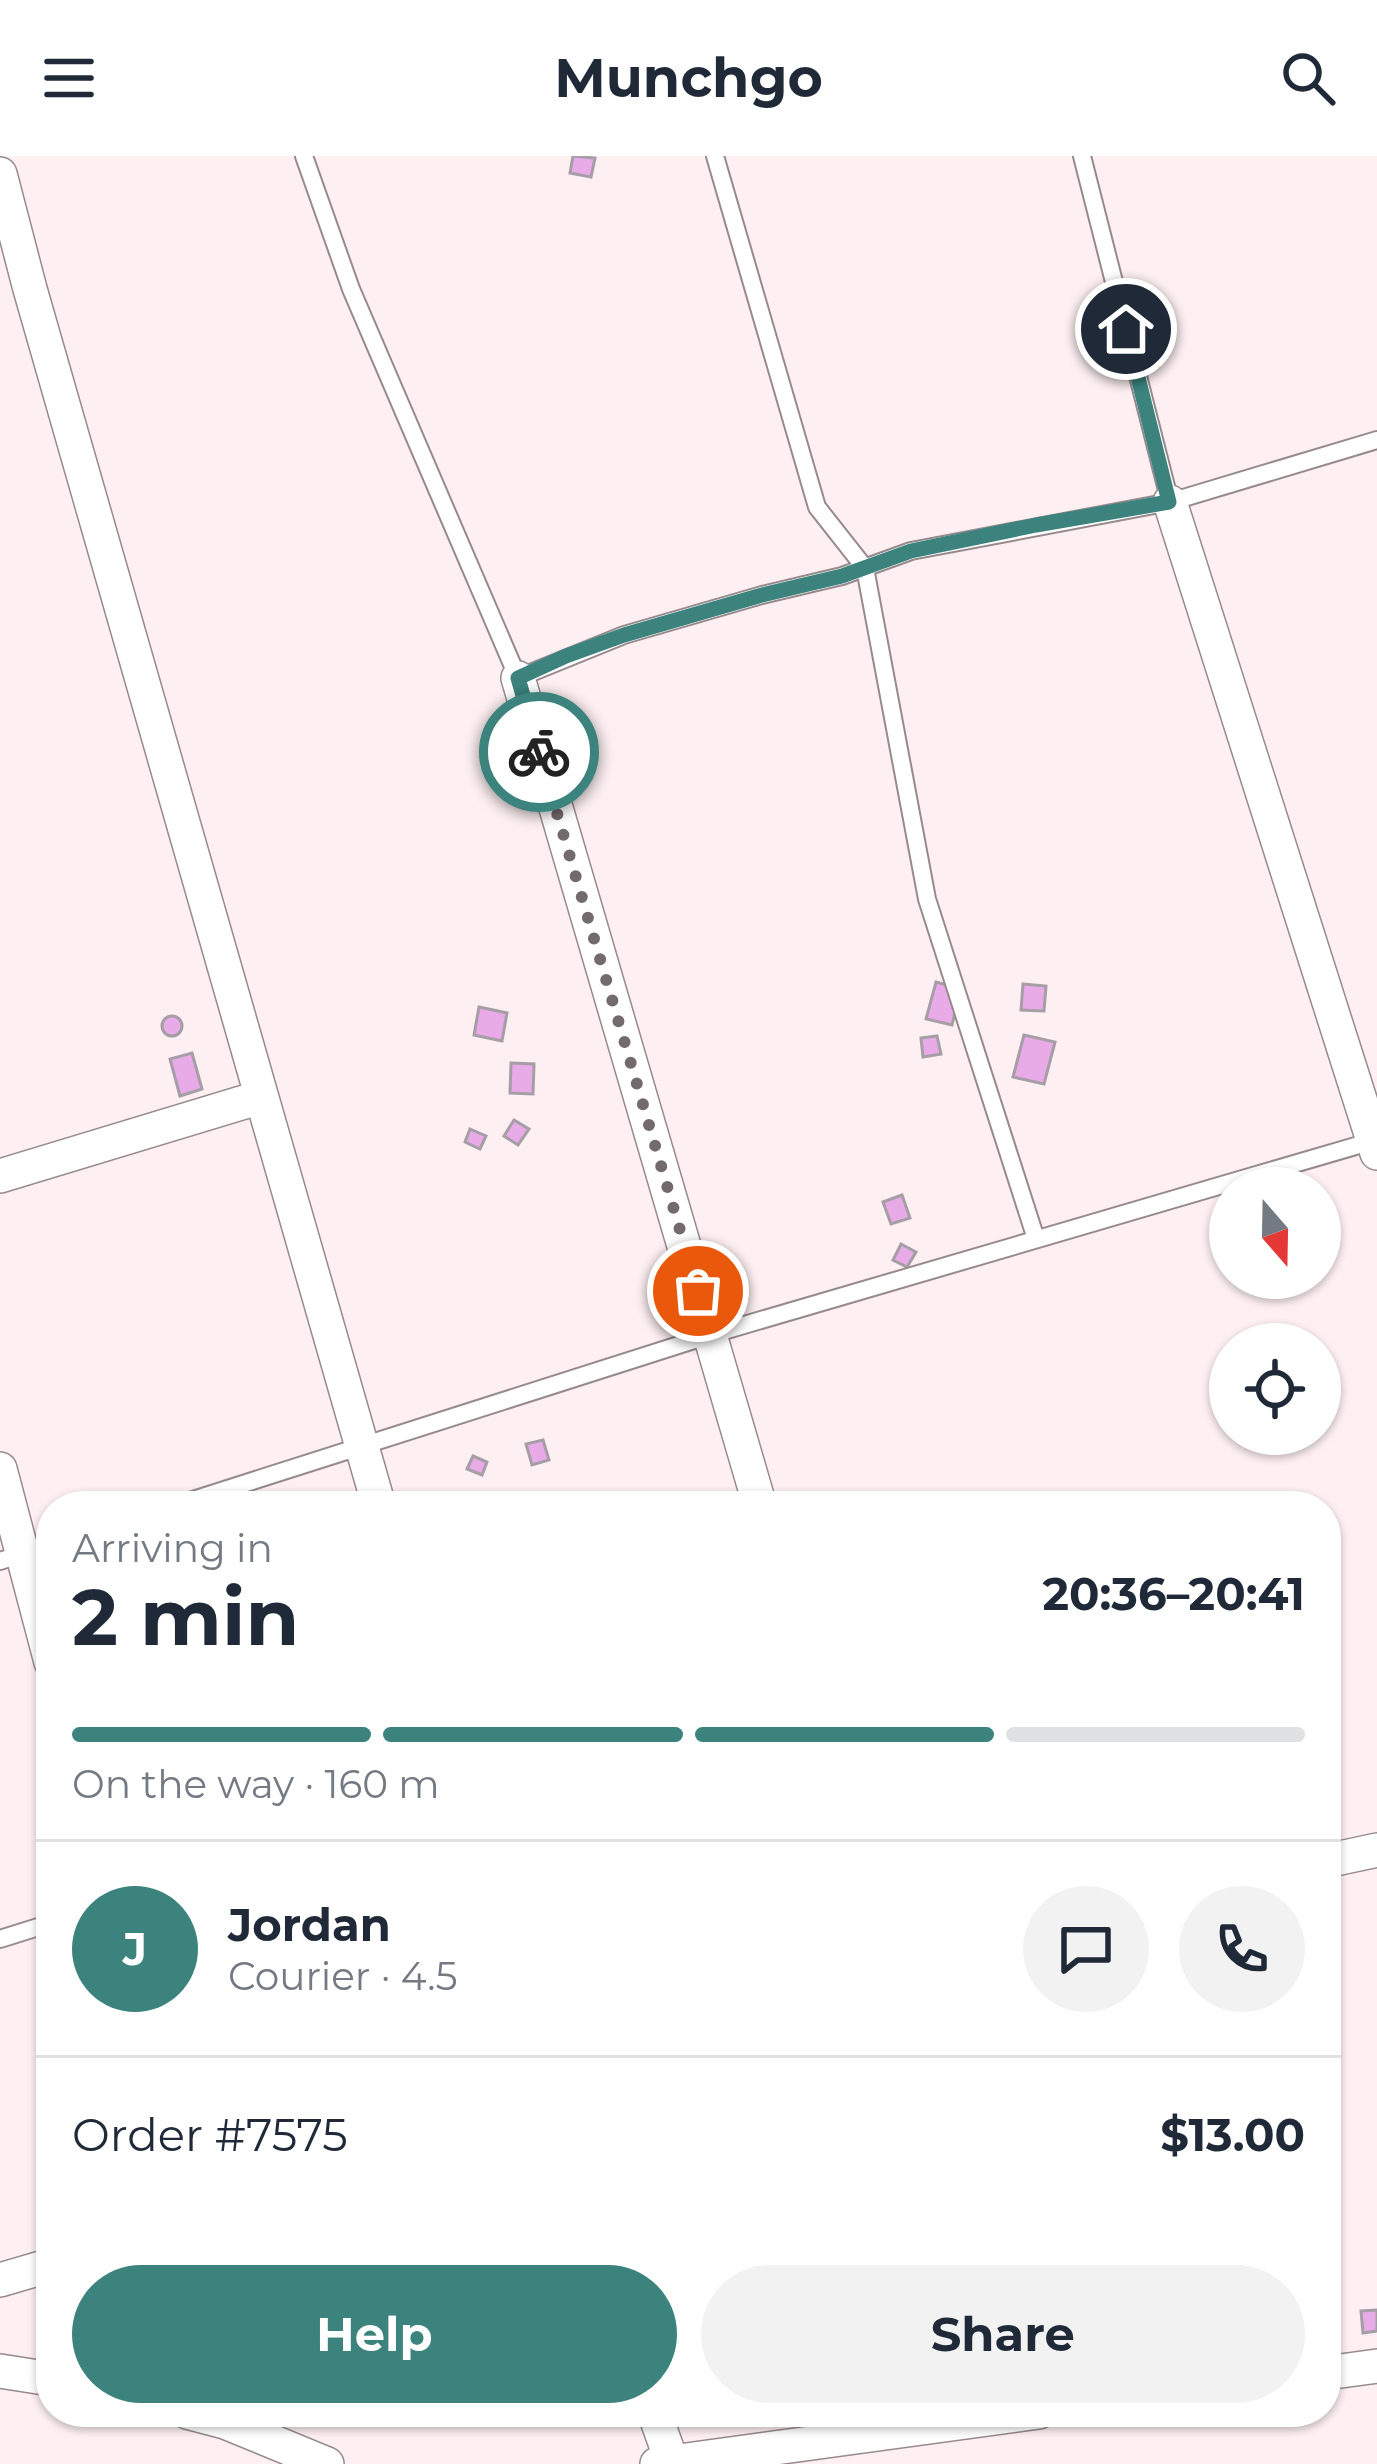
<!DOCTYPE html>
<meta charset="utf-8">
<style>
body{margin:0;font-family:Montserrat,sans-serif;background:#f2f2f3;color:#1f2937;height:100vh;display:flex;flex-direction:column;font-size:45px;white-space:nowrap}
*{box-sizing:border-box;margin:0}
p{font-size:39px;color:#747a83}
.icon{flex:none;width:66px;height:66px;fill:none;stroke:currentColor;stroke-width:2;stroke-linecap:round;stroke-linejoin:round}
.map{position:relative;flex:1;overflow:hidden}
.panel{position:absolute;left:36px;top:1335px;width:1305px;height:936px;display:flex;flex-direction:column;background:#fff;border-radius:48px;box-shadow:0 3px 9px #0004}
.panel>*{flex:none}
.needle{width:78px;rotate:160deg}
.controls{position:absolute;left:1209px;top:1011px;display:grid;gap:24px}
.controls a{display:grid;place-items:center;width:132px;height:132px;border-radius:50%;background:#fff;box-shadow:0 3px 9px #0004;font-size:60px}
.pin{position:absolute;display:grid;place-items:center;width:102px;height:102px;color:#fff;margin:-51px;border:6px solid #fff;border-radius:50%;box-shadow:0 3px 12px #0007}
.courier{position:absolute;display:grid;place-items:center;width:120px;height:120px;margin:-60px;border:9px solid #3c837e;border-radius:50%;background:#fff;color:#222;box-shadow:0 3px 15px #0007}
.head em{font-style:normal;font-weight:700}
.head div{display:flex;flex-direction:column-reverse}
.head{display:flex;align-items:center;justify-content:space-between;height:204px;padding:0 36px}
h1{font-size:78px;font-weight:700;line-height:90px}
.bar{display:grid;grid-template-columns:repeat(4,1fr);gap:18px 12px;align-content:center;height:144px;padding:0 36px}
.bar i{height:15px;border-radius:9px;background:#e0e1e3}
.bar .on{background:#3c837e}
.bar p{grid-column:span 4}
.line{display:flex;align-items:center;gap:30px;padding:0 36px;border-top:3px solid #e0e1e3}
.line div{flex:1}
.round{display:grid;place-items:center;flex:none;width:126px;height:126px;border-radius:63px;background:#f2f2f3}
.primary-button{display:flex;gap:24px;margin-top:auto;padding:24px 36px}
.primary-button a{flex:1;height:138px;border-radius:72px;background:#3c837e;color:#fff;font-size:48px;font-weight:700;line-height:138px;text-align:center}
.primary-button a+a{background:#f2f2f3;color:#1f2937}
header{display:flex;justify-content:space-between;align-items:center;height:156px;padding:0 36px;background:#fff;font-size:54px;font-weight:700}
.map>svg:first-child{display:block}
.building{fill:#e9aae8;stroke:#a69ea6;stroke-width:3}
.lines{fill:none;stroke-linecap:round;stroke-linejoin:round}
.lane-casing{stroke:#978a8d;stroke-width:20}
.street-casing{stroke:#978a8d;stroke-width:36}
.lane{stroke:#fff;stroke-width:16}
.street{stroke:#fff;stroke-width:33}
.done{stroke:#736a6d;stroke-width:12;stroke-dasharray:0 21.6}
.route{stroke:#3c837e;stroke-width:15}
</style>
<header><svg class="icon" aria-label="menu" viewBox="0 0 24 24"><path d="M4 6h16M4 12h16M4 18h16"/></svg>Munchgo<svg class="icon" aria-label="search" viewBox="0 0 24 24"><circle cx="10" cy="10" r="6"/><path d="M15 15l6 6"/></svg></header>
<div class="map">
<svg width="1377" height="2308" viewBox="0 0 1377 2308">
<rect width="100%" height="100%" fill="#fdeff2"/>
<g class="building">
<path d="M573,0L595,2L591,21L570,17Z"/>
<path d="M936,826L961,833L952,869L926,863Z"/>
<path d="M1023,828L1046,830L1044,855L1021,854Z"/>
<path d="M479,851L507,857L502,885L474,879Z"/>
<circle cx="172" cy="870" r="10"/>
<path d="M1024,879L1055,886L1044,928L1013,921Z"/>
<path d="M937,880L941,898L923,901L921,882Z"/>
<path d="M192,897L202,933L180,940L170,903Z"/>
<path d="M511,907L534,908L533,938L510,937Z"/>
<path d="M514,964L529,973L518,989L504,980Z"/>
<path d="M470,973L486,980L480,993L465,986Z"/>
<path d="M902,1039L910,1062L891,1068L883,1046Z"/>
<path d="M901,1088L916,1096L907,1111L893,1104Z"/>
<path d="M543,1284L549,1304L532,1309L526,1288Z"/>
<path d="M473,1300L487,1306L482,1319L467,1313Z"/>
<path d="M1377,2154V2175L1363,2177L1361,2155Z"/>
</g>
<g class="lines">
<g class="lane-casing">
<g id="lane">
<path d="M304,0L351,133L518,522L624,479L762,439L842,420L911,395L1170,346L1377,284"/>
<path d="M715,0L817,351L865,412L927,743L1036,1083"/>
<path d="M1082,0L1170,346"/>
<path d="M174,1350L710,1179L1376,984"/>
<path d="M0,1405L51,1389"/>
<path d="M0,1783L51,1767"/>
</g>
</g>
<g class="street-casing">
<g id="street">
<path d="M0,18L30,133L379,1350"/>
<path d="M1170,346L1377,997"/>
<path d="M518,522L760,1350"/>
<path d="M0,1020L261,941"/>
<path d="M0,1313L51,1506"/>
<path d="M1326,1705L1377,1694"/>
<path d="M0,2124L51,2109"/>
<path d="M0,2215L51,2223"/>
<path d="M1326,2217L1377,2210"/>
<path d="M187,2256L225,2266L327,2308"/>
<path d="M654,2256L672,2306"/>
<path d="M657,2308L1039,2256"/>
</g>
</g>
<use href="#lane" class="lane"/>
<use href="#street" class="street"/>
</g>
<g class="lines">
<path class="done" d="M539,596L698,1135"/>
<path class="route" d="M539,596L518,522L566,500L624,479L762,439L842,420L911,395L1036,369L1169,346L1126,173"/>
</g>
</svg>
<div class="controls">
<a><svg class="needle" viewBox="-14 -14 28 28"><path d="M0-13l5 13h-10z" fill="#e53935"/><path d="M0 13l5-13h-10z" fill="#747a83"/></svg></a>
<a><svg class="icon" aria-label="locate" viewBox="0 0 24 24"><circle cx="12" cy="12" r="6"/><path d="M12 2v4M12 18v4M2 12h4M18 12h4"/></svg></a>
</div>
<div class="pin" style="left:698px;top:1135px;background:#ea580c"><svg class="icon" aria-label="bag" viewBox="0 0 24 24"><path d="M5 8h14l-1 12H6zM9 8a3 3 0 0 1 6 0"/></svg></div>
<div class="pin" style="left:1126px;top:173px;background:#1f2937"><svg class="icon" aria-label="home" viewBox="0 0 24 24"><path d="M3 11l9-7 9 7M6 9v11h12V9"/></svg></div>
<div class="courier" style="left:539px;top:596px"><svg class="icon" aria-label="bike" viewBox="0 0 24 24"><circle cx="6" cy="16" r="4"/><circle cx="18" cy="16" r="4"/><path d="M6 16l4-8h5l3 8M10 8l3 8H6M13 5h3"/></svg></div>
<section class="panel">
<div class="head"><div><h1>2 min</h1><p>Arriving in</p></div><em>20:36–20:41</em></div>
<div class="bar"><i class="on"></i><i class="on"></i><i class="on"></i><i></i><p>On the way · 160 m</p></div>
<div class="line" style="height:216px"><b class="round" style="background:#3c837e;color:#fff">J</b><div><b>Jordan</b><p>Courier · 4.5</p></div><a class="round"><svg class="icon" aria-label="chat" viewBox="0 0 24 24"><path d="M4 5h16v11H9l-5 4z"/></svg></a><a class="round"><svg class="icon" aria-label="phone" viewBox="0 0 24 24"><path d="M5 4h4l2 5-3 2q2 4 5 5l2-3 5 2v4C11 20 4 13 5 4z"/></svg></a></div>
<div class="line" style="height:156px"><div>Order #7575</div><b>$13.00</b></div>
<div class="primary-button"><a>Help</a><a>Share</a></div>
</section>
</div>
